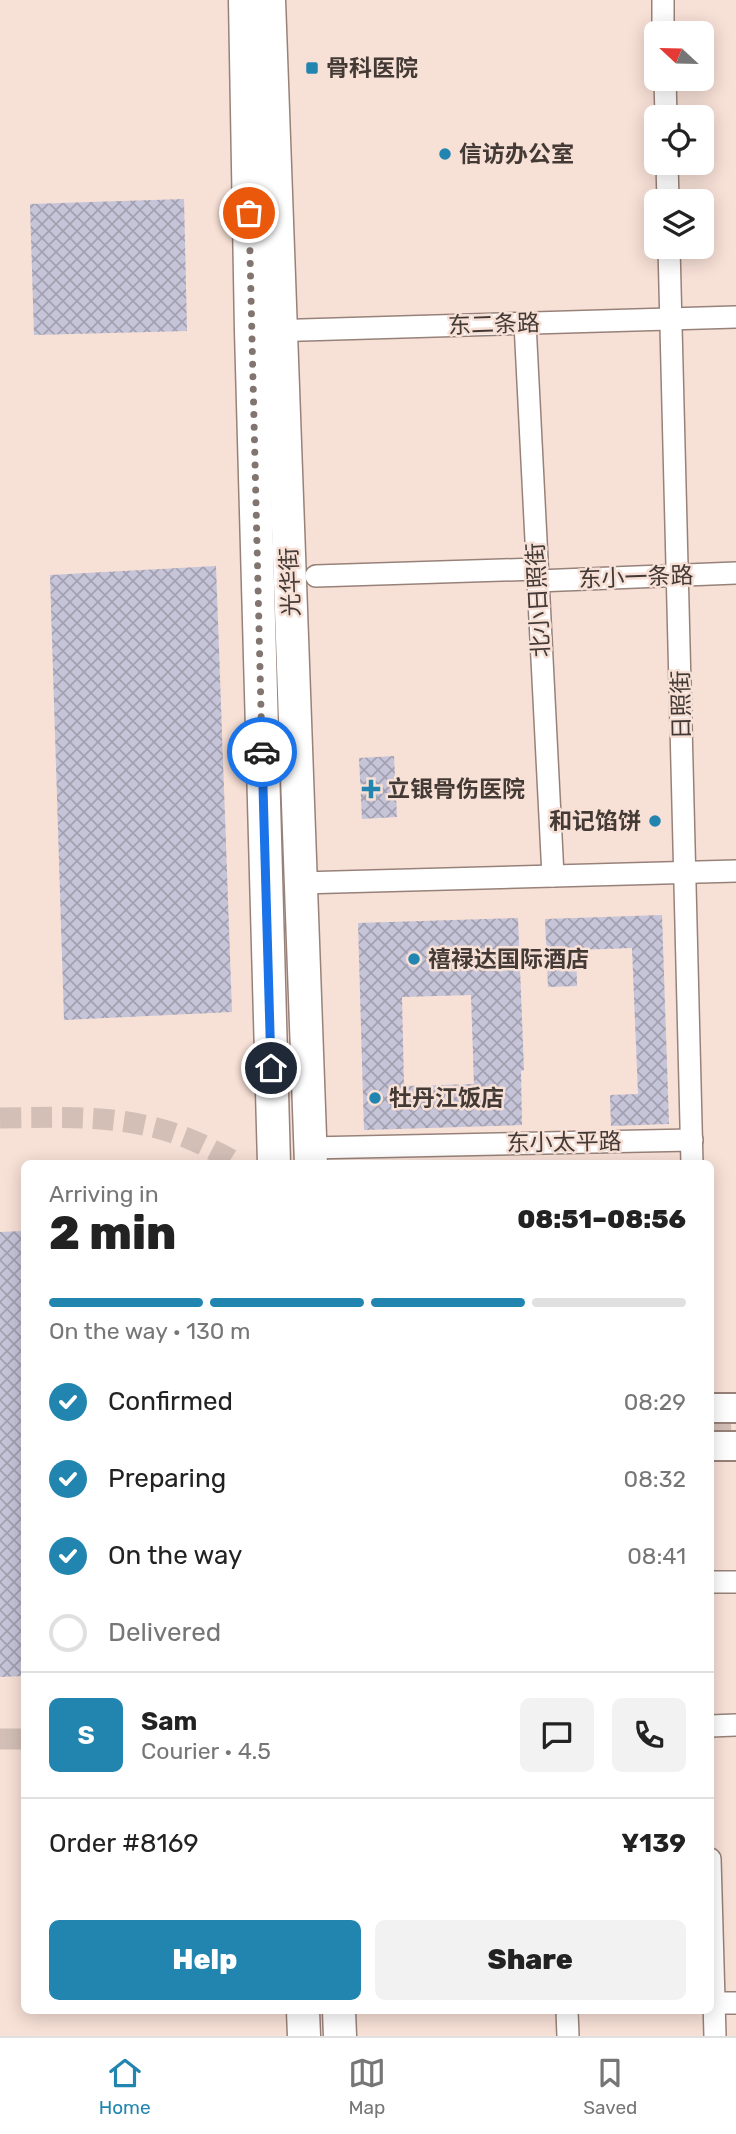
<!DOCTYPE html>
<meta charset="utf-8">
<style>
body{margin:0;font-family:Rubik,"Noto Sans SC",sans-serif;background:#f2f2f2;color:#222;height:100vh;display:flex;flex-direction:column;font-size:26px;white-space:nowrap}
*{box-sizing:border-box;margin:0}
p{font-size:23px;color:#767676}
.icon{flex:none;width:38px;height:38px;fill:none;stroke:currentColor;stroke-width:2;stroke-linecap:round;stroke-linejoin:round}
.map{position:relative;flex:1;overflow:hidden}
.panel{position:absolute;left:21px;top:1160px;width:693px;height:854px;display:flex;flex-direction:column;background:#fff;border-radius:10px;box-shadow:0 4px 18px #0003}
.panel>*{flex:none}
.needle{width:46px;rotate:292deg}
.fabs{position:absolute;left:644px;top:21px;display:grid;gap:14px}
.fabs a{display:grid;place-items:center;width:70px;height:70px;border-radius:10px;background:#fff;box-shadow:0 4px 18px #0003;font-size:35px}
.pin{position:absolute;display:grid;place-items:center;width:60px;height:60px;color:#fff;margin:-30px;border:4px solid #fff;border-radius:50%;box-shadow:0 2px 7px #0007}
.courier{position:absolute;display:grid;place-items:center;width:70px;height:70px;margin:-35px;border:5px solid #1a73e8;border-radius:50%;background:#fff;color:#222;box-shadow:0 2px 9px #0007}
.headline em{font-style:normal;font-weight:800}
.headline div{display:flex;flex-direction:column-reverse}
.headline{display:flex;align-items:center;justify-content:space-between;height:119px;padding:0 28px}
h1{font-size:46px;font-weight:800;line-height:52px}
.bar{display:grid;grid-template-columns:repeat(4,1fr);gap:10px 7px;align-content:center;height:84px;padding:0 28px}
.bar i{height:9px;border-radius:5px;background:#e0e0e0}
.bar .selected{background:#2185af}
.bar p{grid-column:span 4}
.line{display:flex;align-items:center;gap:18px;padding:0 28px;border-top:2px solid #e0e0e0}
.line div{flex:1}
.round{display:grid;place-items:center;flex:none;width:74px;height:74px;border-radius:10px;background:#f2f2f2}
ol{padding:0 28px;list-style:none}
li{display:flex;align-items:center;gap:21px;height:77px}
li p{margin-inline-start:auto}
li .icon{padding:7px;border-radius:50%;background:#2185af;color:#fff;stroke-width:4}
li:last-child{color:#767676}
li i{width:38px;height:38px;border:4px solid #e0e0e0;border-radius:50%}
.button{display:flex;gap:14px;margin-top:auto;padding:14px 28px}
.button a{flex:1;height:80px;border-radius:10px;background:#2185af;color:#fff;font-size:28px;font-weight:800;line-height:80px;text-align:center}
.button a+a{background:#f2f2f2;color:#222}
.menu{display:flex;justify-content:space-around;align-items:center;height:98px;border-top:2px solid #e0e0e0;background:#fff;font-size:19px;color:#767676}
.menu a{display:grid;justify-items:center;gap:4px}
.menu .selected{color:#2185af}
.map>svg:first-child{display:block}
.building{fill:url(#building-cross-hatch);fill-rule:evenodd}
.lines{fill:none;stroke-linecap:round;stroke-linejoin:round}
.minor-tunnel{stroke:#d3bfb6;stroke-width:21;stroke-dasharray:21 10;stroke-linecap:butt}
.minor-casing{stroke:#97827a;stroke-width:24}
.major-casing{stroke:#97827a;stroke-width:32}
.highway-casing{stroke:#97827a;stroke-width:35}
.minor{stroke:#fff;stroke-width:21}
.major{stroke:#fff;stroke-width:28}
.highway{stroke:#fff;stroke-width:32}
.done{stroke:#82746e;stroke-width:7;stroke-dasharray:0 12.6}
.route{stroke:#1a73e8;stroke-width:9}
.poi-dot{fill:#2185af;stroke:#f7e0d6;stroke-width:2.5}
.labels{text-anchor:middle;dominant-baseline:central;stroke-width:5;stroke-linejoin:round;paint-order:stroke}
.poi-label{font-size:23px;font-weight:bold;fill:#433a36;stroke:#f7e0d6;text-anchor:start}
.street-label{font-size:23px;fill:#433a36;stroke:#f7e0d6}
</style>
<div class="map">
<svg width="736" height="2036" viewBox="0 0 736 2036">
<defs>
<pattern id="building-cross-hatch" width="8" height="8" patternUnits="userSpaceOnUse" patternTransform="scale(1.75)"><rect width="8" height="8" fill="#c6c4d8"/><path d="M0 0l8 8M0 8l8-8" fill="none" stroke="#a2a0b0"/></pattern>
</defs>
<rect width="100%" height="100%" fill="#f7e0d6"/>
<g class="building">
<path d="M184,199L187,331L34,335L30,204Z"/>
<path d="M216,566L232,1012L64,1020L50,575Z"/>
<path d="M394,756L397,817L362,819L359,758Z"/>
<path d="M662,915L669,1124L611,1126L610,1095L638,1094L632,948L576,950L577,986L548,987L545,919Z"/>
<path d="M518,918L524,1070L521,1071L522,1125L364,1130L358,923ZM471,995L474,1084L404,1086L402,997Z"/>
<path d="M24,1231V1676L0,1677V1232Z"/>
</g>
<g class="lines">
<g class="minor-tunnel">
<path d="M0,1118C74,1117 141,1113 209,1148C218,1153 229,1157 237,1164"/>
<path d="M710,1423L736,1422"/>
<path d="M0,1739H24"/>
</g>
<g class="minor-casing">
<g id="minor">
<path d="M663,0V33"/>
<path d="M665,79L666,117"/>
<path d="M667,163L668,201"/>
<path d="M669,247L692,1164"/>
<path d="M525,323L553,876"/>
<path d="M269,331L736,317"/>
<path d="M316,576L536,569"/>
<path d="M537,581L736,573"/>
<path d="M300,883L736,871"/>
<path d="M310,1148L692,1140"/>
<path d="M710,1582H736"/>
<path d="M710,1726L736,1725"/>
<path d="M710,1859L715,2036"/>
<path d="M710,2003H736"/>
<path d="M567,2011L568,2036"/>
</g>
</g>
<g class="major-casing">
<g id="major">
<path d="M710,1408H736"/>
<path d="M710,1446H736"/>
</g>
</g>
<g class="highway-casing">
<g id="highway">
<path d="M245,0L251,331L274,1164"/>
<path d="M269,0L311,1164"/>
<path d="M303,2011L304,2036"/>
<path d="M339,2011L340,2036"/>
</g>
</g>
<use href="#minor" class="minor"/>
<use href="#major" class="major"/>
<use href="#highway" class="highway"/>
</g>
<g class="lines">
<path class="done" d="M249,213L262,752"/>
<path class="route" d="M262,752L271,1068"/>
</g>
<g class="poi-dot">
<rect x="305" y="61" width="14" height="14" rx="3.5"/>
<circle cx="445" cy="154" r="7"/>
<path d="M367.5 778.5h7v7h7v7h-7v7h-7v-7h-7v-7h7z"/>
<circle cx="655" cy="821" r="7"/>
<circle cx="414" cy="959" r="7"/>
<circle cx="375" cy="1098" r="7"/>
</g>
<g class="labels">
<g class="poi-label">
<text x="326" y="68">骨科医院</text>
<text x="459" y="154">信访办公室</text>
<text x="387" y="789">立银骨伤医院</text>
<text x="641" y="821" text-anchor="end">和记馅饼</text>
<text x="428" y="959">禧禄达国际酒店</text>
<text x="389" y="1098">牡丹江饭店</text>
</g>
<g class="street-label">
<text transform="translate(494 324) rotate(-2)">东二条路</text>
<text transform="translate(636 577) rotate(-2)">东小一条路</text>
<text transform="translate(290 582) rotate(-92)">光华街</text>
<text transform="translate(538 600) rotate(-93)">北小日照街</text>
<text transform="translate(681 705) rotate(-91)">日照街</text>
<text transform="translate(564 1142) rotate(-1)">东小太平路</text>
</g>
</g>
</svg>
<div class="fabs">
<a><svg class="needle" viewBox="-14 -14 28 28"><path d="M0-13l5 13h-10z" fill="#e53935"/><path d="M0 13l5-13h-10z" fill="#767676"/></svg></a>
<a><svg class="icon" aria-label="locate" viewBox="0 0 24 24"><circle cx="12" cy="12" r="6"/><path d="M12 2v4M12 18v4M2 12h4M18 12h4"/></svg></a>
<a><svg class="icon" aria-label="layers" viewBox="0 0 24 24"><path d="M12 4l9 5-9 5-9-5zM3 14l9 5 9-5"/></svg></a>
</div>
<div class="pin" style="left:249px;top:213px;background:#ea580c"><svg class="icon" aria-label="bag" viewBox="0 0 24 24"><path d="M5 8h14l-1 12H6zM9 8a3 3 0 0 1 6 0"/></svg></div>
<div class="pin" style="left:271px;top:1068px;background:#1f2937"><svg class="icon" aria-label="home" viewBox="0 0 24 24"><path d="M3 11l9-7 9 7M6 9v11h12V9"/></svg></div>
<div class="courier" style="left:262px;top:752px"><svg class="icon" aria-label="car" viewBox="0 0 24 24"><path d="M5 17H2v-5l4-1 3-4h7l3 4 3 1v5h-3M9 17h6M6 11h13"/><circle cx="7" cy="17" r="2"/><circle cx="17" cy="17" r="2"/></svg></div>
<section class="panel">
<div class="headline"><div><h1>2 min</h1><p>Arriving in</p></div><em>08:51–08:56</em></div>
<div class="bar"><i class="selected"></i><i class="selected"></i><i class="selected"></i><i></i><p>On the way · 130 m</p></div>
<ol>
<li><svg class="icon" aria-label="check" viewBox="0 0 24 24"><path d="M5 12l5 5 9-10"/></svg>Confirmed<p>08:29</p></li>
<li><svg class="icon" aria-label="check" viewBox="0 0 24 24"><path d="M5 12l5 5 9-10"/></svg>Preparing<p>08:32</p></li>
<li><svg class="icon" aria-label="check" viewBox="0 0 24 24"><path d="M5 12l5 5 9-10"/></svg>On the way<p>08:41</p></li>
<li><i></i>Delivered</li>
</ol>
<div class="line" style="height:126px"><b class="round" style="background:#2185af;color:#fff">S</b><div><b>Sam</b><p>Courier · 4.5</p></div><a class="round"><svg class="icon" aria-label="chat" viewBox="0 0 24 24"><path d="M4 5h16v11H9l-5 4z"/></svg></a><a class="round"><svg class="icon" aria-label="phone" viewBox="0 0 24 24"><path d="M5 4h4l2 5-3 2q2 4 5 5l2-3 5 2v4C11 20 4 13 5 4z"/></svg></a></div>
<div class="line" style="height:91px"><div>Order #8169</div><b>¥139</b></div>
<div class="button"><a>Help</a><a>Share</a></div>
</section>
</div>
<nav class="menu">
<a class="selected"><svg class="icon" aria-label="home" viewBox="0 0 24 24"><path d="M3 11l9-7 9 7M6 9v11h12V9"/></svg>Home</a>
<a><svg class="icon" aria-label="map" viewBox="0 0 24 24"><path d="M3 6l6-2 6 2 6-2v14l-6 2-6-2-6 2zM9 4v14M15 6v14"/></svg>Map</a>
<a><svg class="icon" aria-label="saved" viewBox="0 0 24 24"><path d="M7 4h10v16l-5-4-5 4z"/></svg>Saved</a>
</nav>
